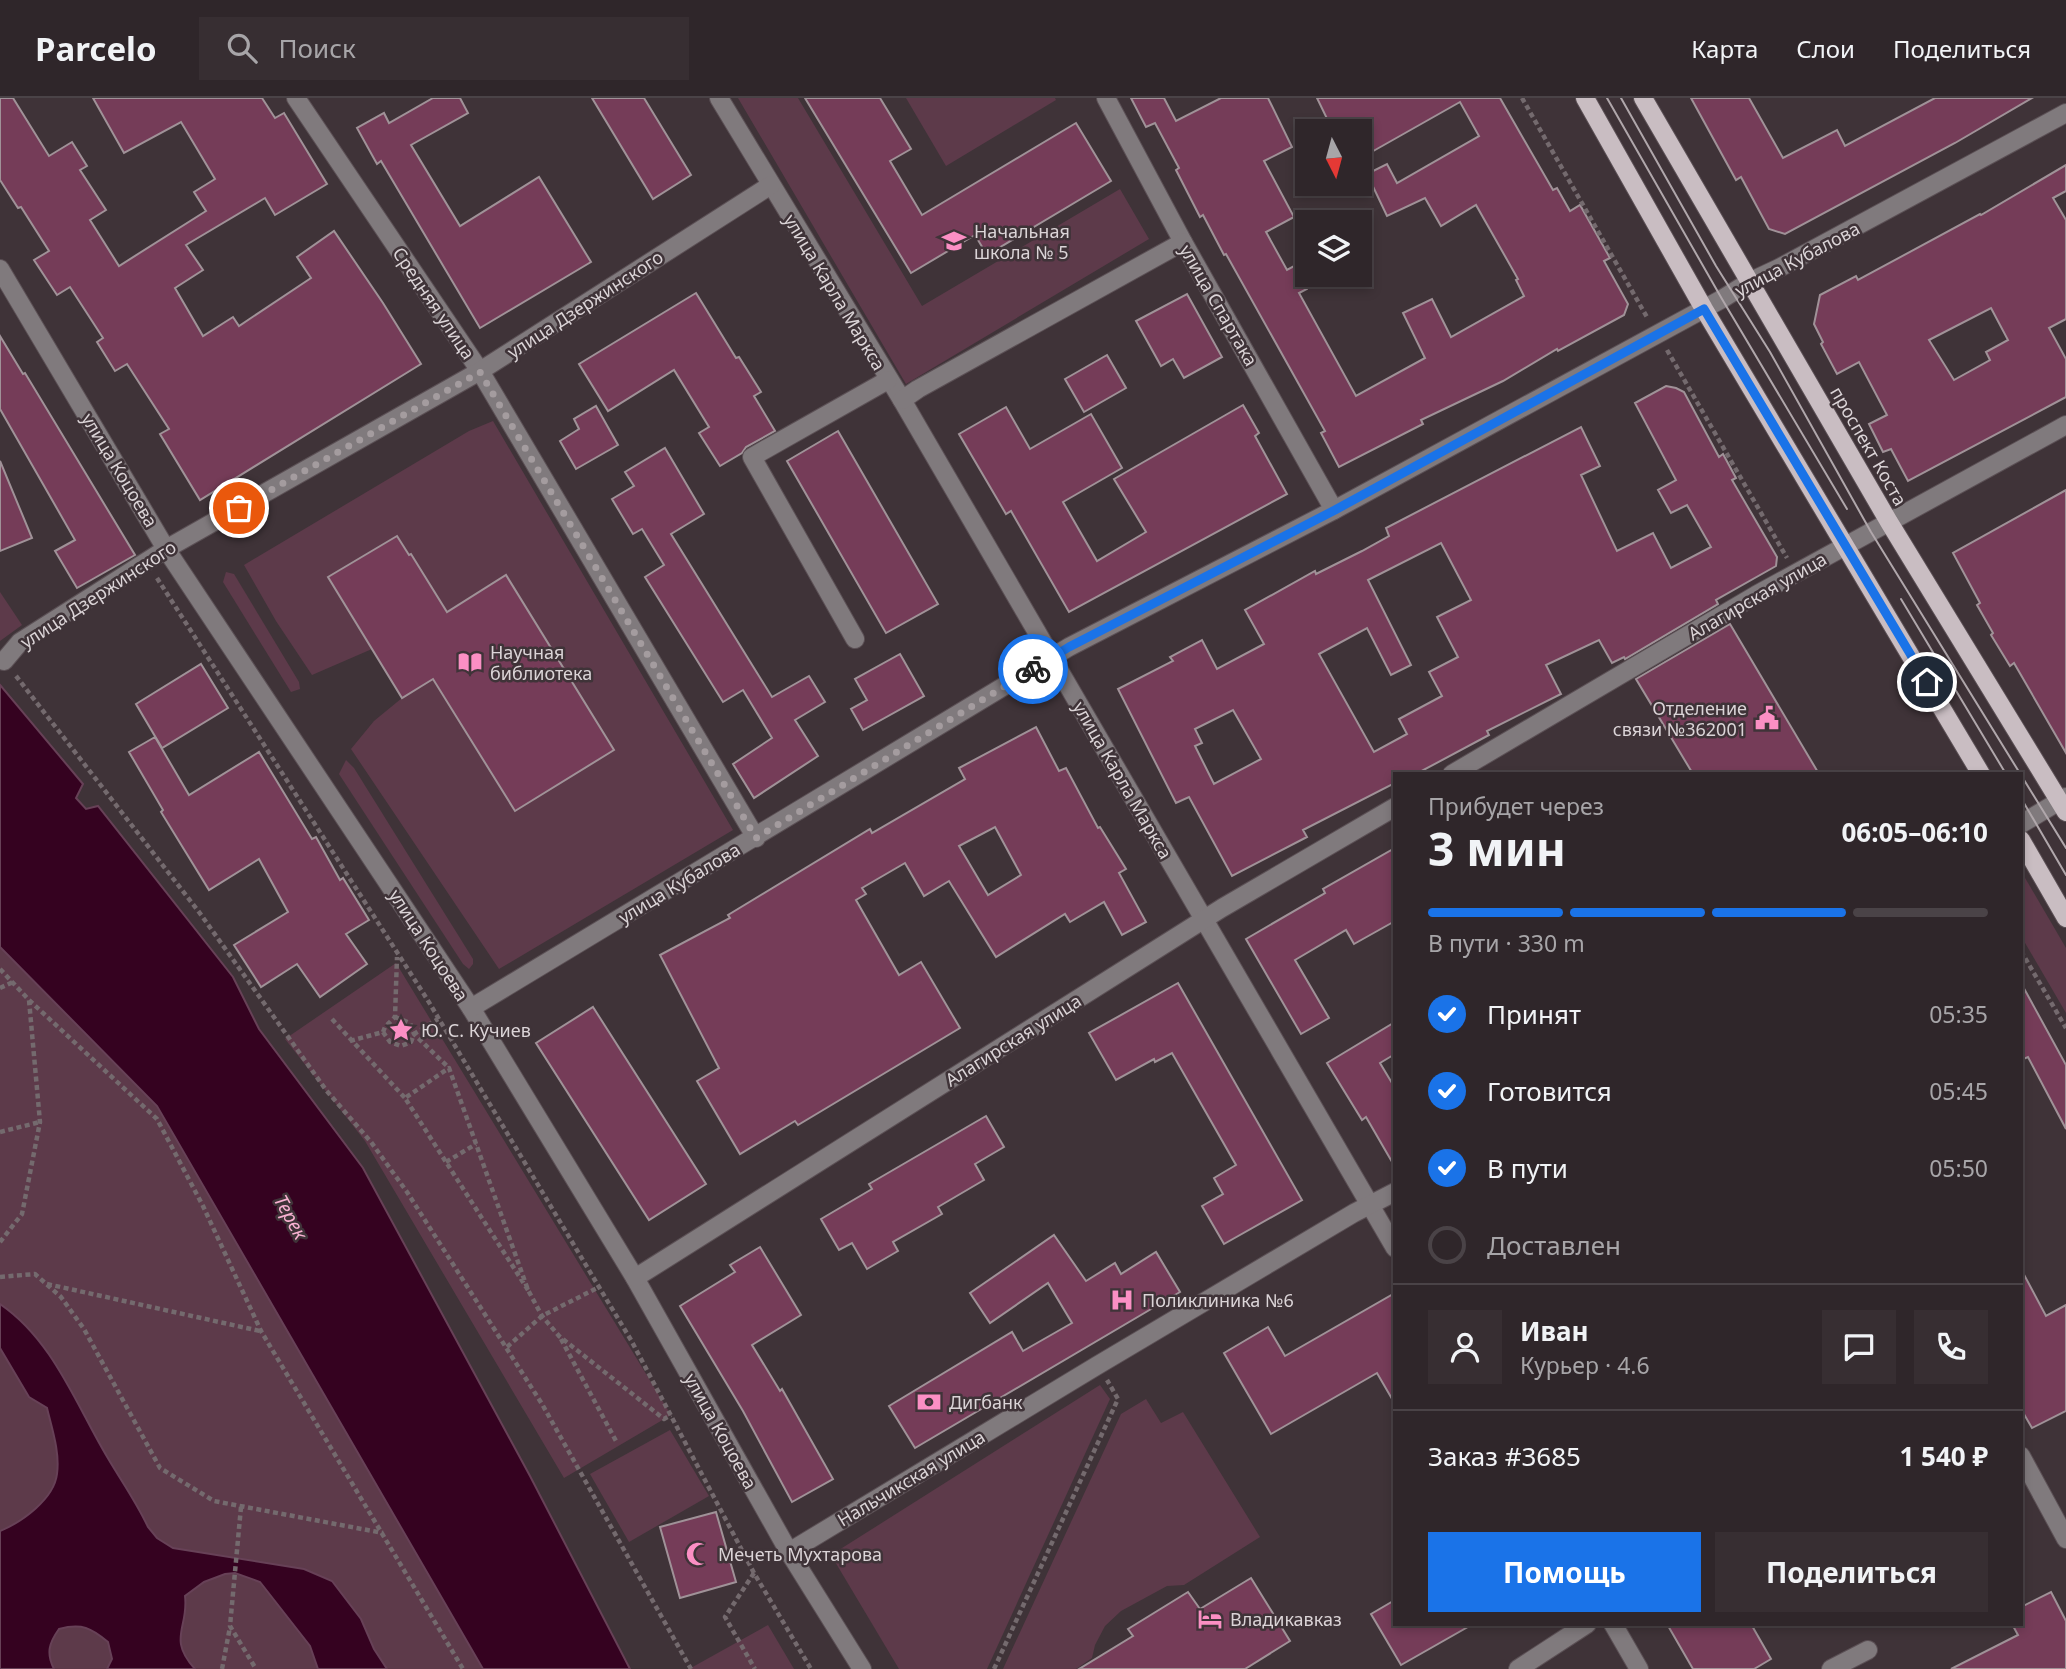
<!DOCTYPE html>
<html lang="ru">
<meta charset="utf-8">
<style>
body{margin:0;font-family:"Noto Sans",sans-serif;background:#372e32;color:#f1f3f6;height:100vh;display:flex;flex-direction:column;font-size:26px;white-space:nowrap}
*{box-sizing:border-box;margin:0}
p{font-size:23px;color:#a7a5a8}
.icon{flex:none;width:38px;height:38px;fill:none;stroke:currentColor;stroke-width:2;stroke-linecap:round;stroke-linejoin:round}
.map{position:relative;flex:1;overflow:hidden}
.drawer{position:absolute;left:1393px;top:674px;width:630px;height:854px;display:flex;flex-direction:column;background:#2f262a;border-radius:0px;box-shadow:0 4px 10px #0003,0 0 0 2px #4a4347}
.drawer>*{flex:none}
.needle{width:46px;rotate:174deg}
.tools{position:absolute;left:1295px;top:21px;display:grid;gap:14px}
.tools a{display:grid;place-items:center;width:77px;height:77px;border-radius:0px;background:#2f262a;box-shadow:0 4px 10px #0003,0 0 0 2px #4a4347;font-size:35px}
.pin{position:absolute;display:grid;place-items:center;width:60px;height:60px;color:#fff;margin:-30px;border:4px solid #fff;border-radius:50%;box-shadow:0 2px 7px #0007}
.courier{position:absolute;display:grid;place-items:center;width:70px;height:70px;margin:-35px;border:5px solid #1a73e8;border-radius:50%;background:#fff;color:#222;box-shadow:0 2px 9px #0007}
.summary em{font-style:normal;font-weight:700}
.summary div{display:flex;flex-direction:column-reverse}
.summary{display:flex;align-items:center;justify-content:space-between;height:119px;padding:0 35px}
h1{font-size:46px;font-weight:700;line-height:52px}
.bar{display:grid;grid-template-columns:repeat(4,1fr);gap:10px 7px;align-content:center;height:84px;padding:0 35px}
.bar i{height:9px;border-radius:5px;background:#4a4347}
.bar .on{background:#1a73e8}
.bar p{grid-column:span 4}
.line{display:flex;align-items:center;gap:18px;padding:0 35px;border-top:2px solid #4a4347}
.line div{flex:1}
.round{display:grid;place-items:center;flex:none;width:74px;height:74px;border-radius:0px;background:#372e32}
ol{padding:0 35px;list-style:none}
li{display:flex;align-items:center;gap:21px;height:77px}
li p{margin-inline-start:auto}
li .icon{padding:7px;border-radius:50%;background:#1a73e8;color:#fff;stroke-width:4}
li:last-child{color:#a7a5a8}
li i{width:38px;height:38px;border:4px solid #4a4347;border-radius:50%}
.cta{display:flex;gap:14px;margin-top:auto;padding:14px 35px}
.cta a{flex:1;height:80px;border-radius:0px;background:#1a73e8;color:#fff;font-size:28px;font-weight:700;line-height:80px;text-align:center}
.cta a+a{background:#372e32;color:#f1f3f6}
header{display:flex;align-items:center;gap:42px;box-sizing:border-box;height:98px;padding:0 35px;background:#2f262a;border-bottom:2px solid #4a4347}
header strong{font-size:33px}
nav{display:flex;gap:38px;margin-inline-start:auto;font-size:24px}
.search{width:490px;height:63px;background:#372e32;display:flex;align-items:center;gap:18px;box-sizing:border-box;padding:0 24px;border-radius:0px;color:#a7a5a8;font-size:26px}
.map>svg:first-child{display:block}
.green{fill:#5d3a4a}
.water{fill:#350220;stroke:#674157;stroke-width:2}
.building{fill:#753c58;stroke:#a09298;stroke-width:2;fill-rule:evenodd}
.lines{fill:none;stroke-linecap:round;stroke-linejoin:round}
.minor-casing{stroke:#5b5055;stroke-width:20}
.major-casing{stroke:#5b5055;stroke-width:20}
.path{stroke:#746a6e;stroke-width:4.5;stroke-dasharray:5 3.5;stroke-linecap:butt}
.minor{stroke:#807a7d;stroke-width:18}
.major{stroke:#c9bdc2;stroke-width:18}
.tram{stroke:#b0a7ab;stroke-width:2}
.done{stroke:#a49c9f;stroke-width:7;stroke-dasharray:0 12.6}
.route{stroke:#1a73e8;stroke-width:9}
.labels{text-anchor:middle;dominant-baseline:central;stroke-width:5;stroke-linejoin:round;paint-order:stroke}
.poi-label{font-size:18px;fill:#dbd4d7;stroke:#3f3338;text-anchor:start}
.street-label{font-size:18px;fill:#dbd4d7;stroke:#3f3338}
.water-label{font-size:19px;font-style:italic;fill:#f9b1d2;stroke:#3f3338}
</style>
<header>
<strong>Parcelo</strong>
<div class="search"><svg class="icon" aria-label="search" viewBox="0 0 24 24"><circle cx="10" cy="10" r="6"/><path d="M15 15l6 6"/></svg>Поиск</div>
<nav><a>Карта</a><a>Слои</a><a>Поделиться</a></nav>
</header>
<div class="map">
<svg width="2066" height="1571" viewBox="0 0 2066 1571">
<rect width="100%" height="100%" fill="#3f3338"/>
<g class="green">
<path d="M738,0H798L922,208L1120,91L1149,141L906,286Z"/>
<path d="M906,0H1055L1056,2L946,68Z"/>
<path d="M493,323L733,732L499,871L351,651L374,623L402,600L372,551L312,577L276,523L244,467L469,333Z"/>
<path d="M226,474L234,476L299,584L300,591L291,594L223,484Z"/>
<path d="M0,494L22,527L0,543Z"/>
<path d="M346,662L354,670L473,861V866L469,871L463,866L339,676Z"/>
<path d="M2021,773L2066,850V915L2021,838Z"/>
<path d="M0,849L157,1008L483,1571H0Z"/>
<path d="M396,865L671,1317L564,1380L365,1043L285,941Z"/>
<path d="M1100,1287L1110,1301L987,1571H899L831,1457Z"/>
<path d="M1146,1301L1161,1325L1183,1314L1260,1439L1184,1487L1167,1488L1121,1513L1105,1528L1095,1547L1092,1560L1076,1571H1003L1121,1316Z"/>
<path d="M670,1332L709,1398L629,1444L590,1376Z"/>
<path d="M768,1527L794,1571H689Z"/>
</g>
<g class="water">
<path d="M0,587L83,686L76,700L86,711L98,708L233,879L259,931L363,1070L530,1378L630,1571H483L157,1008L0,849Z"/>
<path d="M0,1206C50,1240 73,1299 102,1350C117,1377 135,1401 148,1429L157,1440L173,1450L304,1471L332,1483L361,1521L374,1551L387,1571H318L310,1548L260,1484L235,1475L225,1476L204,1484L185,1498C189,1530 167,1540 195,1571H107L112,1561L108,1544C91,1530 82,1525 59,1531C49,1545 46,1555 54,1571H0V1433C22,1424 54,1401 57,1376C60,1354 52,1331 47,1310L29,1299L0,1250Z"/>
</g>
<g class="building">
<path d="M0,0H13L49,58L72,44L87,68L80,72L106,112L90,122L119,168L206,113L194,94L215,81L181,24L124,55L93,0H262L275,20L284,15L327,86L275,117L265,100L186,147L203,172L175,190L203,238L233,219L239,228L311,180L297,159L334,133L383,205L421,266L200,402L160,336L169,331L127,266L115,273L97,244L103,240L70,189L57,197L34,162L49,153L21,109L18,110L0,82Z"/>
<path d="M433,0H460L468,15L411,47L460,128L539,79L591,164L480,230L381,63L377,66L357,30L384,15L389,25Z"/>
<path d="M592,0H644L691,77L653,101Z"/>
<path d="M805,0H880L911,51L890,63L922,117L1076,25L1111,83L987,157L975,137L911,175Z"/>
<path d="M1131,0H1164L1176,23L1221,0H1268L1292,49L1264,63L1294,119L1266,134L1287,172L1307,161V191L1299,195L1356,298L1425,260L1403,215L1432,201L1451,239L1524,198L1516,182L1518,181L1476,107L1441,128L1425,100L1387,118L1367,76L1387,66L1397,85L1479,38L1460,4L1368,56L1360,42V33H1333L1317,0H1500L1553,92L1557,90L1570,113L1580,107L1610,160L1604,163L1628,206L1624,217L1558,253L1557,251L1503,283L1421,322L1423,326L1339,369L1321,335L1325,333L1226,156L1224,157L1203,117L1200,119L1176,72L1179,70L1155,25L1146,29Z"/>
<path d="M1691,0H1749L1783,60L1837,32L1845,48L1935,0H2032L1955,45L1785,136L1769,131L1741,79L1736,82Z"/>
<path d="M2066,67V93L2053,100L2066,122V221L2049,230L2066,261V299L1908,383L1891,351L1883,354L1869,326L1887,317L1859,264L1837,276L1821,246L1823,244L1814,226L1820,197L1856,178L1858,182L1980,116L1981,117ZM1991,210L2008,242L1986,254L1990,262L1954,282L1929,242Z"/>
<path d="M696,195L736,260L739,259L761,294L754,298L775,333L746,349L742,355L720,368L699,335L709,329L674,272L608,313L579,266Z"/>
<path d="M1187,196L1222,259L1184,280L1173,261L1161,268L1136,223Z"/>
<path d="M0,238L23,276L25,275L135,457L77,490L55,453L75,442L0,311Z"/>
<path d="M1107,257L1126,290L1084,314L1065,281Z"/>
<path d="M1666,288L1676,290L1684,294L1719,359L1723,356L1736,380L1732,382L1777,459L1776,468L1716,502L1718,506L1625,561L1624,559L1612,565L1599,542L1546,567L1561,596L1487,633L1489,637L1416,676H1395V685L1303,732L1307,739L1232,778L1189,699L1176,705L1118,591L1173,563L1170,559L1202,542L1217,571L1264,546L1245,512L1315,473L1316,476L1362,453L1389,438L1386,430L1581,329L1600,368L1581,377L1617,453L1653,435L1671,470L1711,449L1687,407L1671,415L1658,392L1676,382L1635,305ZM1441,445L1471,502L1437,519L1458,559L1429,574L1442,598L1399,621L1407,636L1374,654L1319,556L1367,530L1391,577L1411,567L1368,482ZM1233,612L1261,661L1214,686L1195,648L1202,645L1195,631Z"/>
<path d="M1243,307L1259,335L1255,338L1287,396L1069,514L1011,413L1006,416L959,336L1006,309L1030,351L1091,316L1122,370L1063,404L1097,463L1146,434L1114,381Z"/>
<path d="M596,308L618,347L576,371L560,343L579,331L574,321Z"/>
<path d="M838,333L938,506L886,535L787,363Z"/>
<path d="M665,350L704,416L671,436L772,599L809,578L825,604L795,622L818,658L754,700L733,666L772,640L743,592L723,604L645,479L664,467L642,431L633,436L612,401L634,388L625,374Z"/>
<path d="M0,363L32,440L0,453Z"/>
<path d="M2066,392V655L2014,565L2010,568L1991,537L1993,535L1977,507L1980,505L1953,455Z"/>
<path d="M397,438L409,457L411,456L447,514L506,477L614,652L515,713L433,581L402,600L328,479Z"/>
<path d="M1730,526L1819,676H1693L1636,581Z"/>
<path d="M900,556L924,598L863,632L851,611L867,602L855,581Z"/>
<path d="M201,566L228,610L162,650L136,606Z"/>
<path d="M1036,629L1059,673L1066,670L1098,730L1100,729L1126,771L1119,775L1146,824L1122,837L1104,804L1070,824L1065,816L996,859L949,783L924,798L905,765L862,790L866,796L856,802L899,877L921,864L960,930L798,1027L795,1023L740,1056L697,983L719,970L660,857L730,820L728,817L870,731L872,735L965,681L959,670ZM995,729L1021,777L988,797L959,748Z"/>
<path d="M155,639L189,697L259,654L312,741L316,739L340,782L343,780L369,822L346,836L367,866L320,899L297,866L261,889L234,847L288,814L259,761L209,792L161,714L163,712L129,654Z"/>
<path d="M1395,750V823L1354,846L1346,832L1295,862L1329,920L1301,936L1246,841L1325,795L1323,791Z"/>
<path d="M1178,885L1302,1102L1224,1146L1202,1108L1223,1096L1214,1080L1236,1067L1172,955L1155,964L1154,961L1116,982L1089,935Z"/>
<path d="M2021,885L2066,967V1031L2028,959L2021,962Z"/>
<path d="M593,909L706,1086L649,1122L536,945Z"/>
<path d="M1395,924V956L1380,965L1395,990V1069L1366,1019L1362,1022L1327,965Z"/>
<path d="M986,1018L1004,1049L975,1066L984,1082L938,1109L942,1116L893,1144L898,1153L867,1171L852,1145L839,1152L821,1121L872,1091L869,1086Z"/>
<path d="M1054,1137L1086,1183L1115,1165L1121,1176L1156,1154L1180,1194L915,1350L889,1308L1012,1234L1023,1253L1072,1225L1048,1185L990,1225L970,1195Z"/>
<path d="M760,1149L801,1217L752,1247L780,1293L782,1291L833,1381L792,1404L743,1313L680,1208L735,1174L730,1167Z"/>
<path d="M2021,1171L2046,1218L2066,1207V1313L2032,1330L2021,1311Z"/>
<path d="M1395,1195V1306L1377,1275L1271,1336L1224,1255L1268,1229L1285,1258Z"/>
<path d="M716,1414L736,1484L680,1500L660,1429Z"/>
<path d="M1251,1480L1290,1543L1245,1571H1079L1133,1538L1128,1531L1188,1494L1200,1511Z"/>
<path d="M2051,1494L2066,1523V1571H1951L2018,1537L2012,1526H2021V1509Z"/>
<path d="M1395,1502V1526H1473L1401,1567L1371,1516Z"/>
<path d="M1667,1526H1751L1771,1561L1754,1571H1693Z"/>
</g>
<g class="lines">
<g class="minor-casing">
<g id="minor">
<path d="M296,0L480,273L756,740"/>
<path d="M719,0L902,302L1395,1150"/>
<path d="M1106,0L1183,144L1334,412"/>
<path d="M0,171L166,451L471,910L635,1180L789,1454L862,1571"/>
<path d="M902,302L918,291L1183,144"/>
<path d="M855,541L752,359L888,282"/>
<path d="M4,563L20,544L166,451L480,273L771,87"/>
<path d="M1452,676L1756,497L2066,327"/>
<path d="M2021,726L2066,699"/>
<path d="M471,910L1069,549L1334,412L1722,201L1749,184L1779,170L2066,15"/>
<path d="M635,1180L1222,810L1395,709"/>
<path d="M2021,1358L2066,1441"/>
<path d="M789,1454L1098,1267L1354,1115L1395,1094"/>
<path d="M1613,1526L1639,1571"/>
<path d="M1518,1571L1587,1526"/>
<path d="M1831,1571L1868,1552"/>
</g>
</g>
<g class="major-casing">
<g id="major">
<path d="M1585,0L1704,211L1981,676"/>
<path d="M1643,0L1889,424L2066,714"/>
<path d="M2021,742L2066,820"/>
</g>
</g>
<g class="path">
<path d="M1522,0L1648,221"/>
<path d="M1667,252L1787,460"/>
<path d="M157,480L427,901L599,1189L631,1242L754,1475L811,1571"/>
<path d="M16,578L199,814L326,992L371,1044L407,1094L542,1306L691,1571"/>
<path d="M2021,853L2066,930"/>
<path d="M0,871L29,902L157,1021L203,1108L261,1233L463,1571"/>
<path d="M0,890L13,884"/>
<path d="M395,919L410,925L414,936L449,970"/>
<path d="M332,921L405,1000"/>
<path d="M383,934L390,944L401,948L411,944L414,936L438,921"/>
<path d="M350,943L383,934L385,929L395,919L397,859"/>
<path d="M0,1034L40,1024"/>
<path d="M446,1064L476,1046"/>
<path d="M0,1144L22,1116L40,1024L29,902"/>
<path d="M0,1179L35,1176L61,1199L84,1231L160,1370L214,1403L383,1435"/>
<path d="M47,1186L260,1233"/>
<path d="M528,1192L405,1000L449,970L528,1192L542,1218L559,1238L664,1321L671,1317"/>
<path d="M561,1241L616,1343"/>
<path d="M507,1249L542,1218L599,1189"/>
<path d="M241,1409L230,1528L256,1571"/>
<path d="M754,1475L725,1519L755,1571"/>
<path d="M222,1571L230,1529"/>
<path d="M994,1571L1118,1301L1107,1282"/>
</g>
<use href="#minor" class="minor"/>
<use href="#major" class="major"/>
<g class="tram">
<path d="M1607,0L1722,201L1847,411"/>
<path d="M1621,0L1716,168L1770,254L1871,434L2066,750"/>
<path d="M1901,501L2006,676"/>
<path d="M2021,700L2066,777"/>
</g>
</g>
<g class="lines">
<path class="done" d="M239,410L480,274L756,740L1033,571"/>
<path class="route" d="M1033,571L1069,549L1335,412L1704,211L1927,584"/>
</g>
<defs>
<g id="school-bare" transform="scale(1.89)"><path d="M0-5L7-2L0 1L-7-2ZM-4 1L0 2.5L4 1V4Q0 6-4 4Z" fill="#fb8fc4" stroke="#3f3338" stroke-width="2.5" paint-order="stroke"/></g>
<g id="library-bare" transform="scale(1.89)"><path d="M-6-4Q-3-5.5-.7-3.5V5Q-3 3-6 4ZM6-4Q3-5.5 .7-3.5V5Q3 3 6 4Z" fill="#fb8fc4" stroke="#3f3338" stroke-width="2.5" paint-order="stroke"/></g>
<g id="civic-bare" transform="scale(1.89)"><path d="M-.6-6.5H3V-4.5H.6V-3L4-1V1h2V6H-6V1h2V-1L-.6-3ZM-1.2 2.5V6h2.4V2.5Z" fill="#fb8fc4" stroke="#3f3338" stroke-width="2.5" paint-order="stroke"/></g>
<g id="sight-bare" transform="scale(1.89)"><path d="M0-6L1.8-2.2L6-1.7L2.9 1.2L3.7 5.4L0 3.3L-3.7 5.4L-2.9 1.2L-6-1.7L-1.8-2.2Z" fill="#fb8fc4" stroke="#3f3338" stroke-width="2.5" paint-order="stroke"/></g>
<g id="hospital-bare" transform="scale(1.89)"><path d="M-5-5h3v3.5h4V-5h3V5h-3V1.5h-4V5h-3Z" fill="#fb8fc4" stroke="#3f3338" stroke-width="2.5" paint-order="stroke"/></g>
<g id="bank-bare" transform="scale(1.89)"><path d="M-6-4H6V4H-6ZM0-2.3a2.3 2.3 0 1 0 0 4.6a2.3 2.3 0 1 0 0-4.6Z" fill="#fb8fc4" stroke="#3f3338" stroke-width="2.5" paint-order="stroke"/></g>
<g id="mosque-bare" transform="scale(1.89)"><path d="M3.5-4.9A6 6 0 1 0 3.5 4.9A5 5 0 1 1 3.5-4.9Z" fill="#fb8fc4" stroke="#3f3338" stroke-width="2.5" paint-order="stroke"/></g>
<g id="hotel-bare" transform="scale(1.89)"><path d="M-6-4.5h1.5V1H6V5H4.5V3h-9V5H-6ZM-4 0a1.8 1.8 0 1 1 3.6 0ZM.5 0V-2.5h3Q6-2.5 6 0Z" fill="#fb8fc4" stroke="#3f3338" stroke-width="2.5" paint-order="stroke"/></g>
</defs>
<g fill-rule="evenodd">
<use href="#school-bare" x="954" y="143"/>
<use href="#library-bare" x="470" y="564"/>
<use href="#civic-bare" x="1767" y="620"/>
<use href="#sight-bare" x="401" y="932"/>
<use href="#hospital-bare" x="1122" y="1202"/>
<use href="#bank-bare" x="929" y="1304"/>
<use href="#mosque-bare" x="698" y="1456"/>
<use href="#hotel-bare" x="1210" y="1521"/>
</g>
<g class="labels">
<g class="poi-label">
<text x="974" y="133">Начальная<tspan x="974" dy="21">школа № 5</tspan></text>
<text x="490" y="554">Научная<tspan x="490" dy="21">библиотека</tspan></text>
<text x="1747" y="610" text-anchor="end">Отделение<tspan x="1747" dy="21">связи №362001</tspan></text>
<text x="421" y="932">Ю. С. Кучиев</text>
<text x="1142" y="1202">Поликлиника №6</text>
<text x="949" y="1304">Дигбанк</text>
<text x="718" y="1456">Мечеть Мухтарова</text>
<text x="1230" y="1521">Владикавказ</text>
</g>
<g class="street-label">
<text transform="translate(1797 161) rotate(-28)">улица Кубалова</text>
<text transform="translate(835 194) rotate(59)">улица Карла Маркса</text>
<text transform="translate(434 205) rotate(56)">Средняя улица</text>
<text transform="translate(585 206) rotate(-33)">улица Дзержинского</text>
<text transform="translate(1219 207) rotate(60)">улица Спартака</text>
<text transform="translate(1869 348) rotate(60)">проспект Коста</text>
<text transform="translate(120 372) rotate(59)">улица Коцоева</text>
<text transform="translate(98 496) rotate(-33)">улица Дзержинского</text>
<text transform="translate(1757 498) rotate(-30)">Алагирская улица</text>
<text transform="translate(1123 682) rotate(60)">улица Карла Маркса</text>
<text transform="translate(679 785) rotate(-31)">улица Кубалова</text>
<text transform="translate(429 847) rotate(57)">улица Коцоева</text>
<text transform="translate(1013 942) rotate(-32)">Алагирская улица</text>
<text transform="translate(721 1333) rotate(61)">улица Коцоева</text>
<text transform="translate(911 1380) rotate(-31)">Нальчикская улица</text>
</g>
<g class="water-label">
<text transform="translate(291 1119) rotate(61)">Терек</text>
</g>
</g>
</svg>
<div class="tools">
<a><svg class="needle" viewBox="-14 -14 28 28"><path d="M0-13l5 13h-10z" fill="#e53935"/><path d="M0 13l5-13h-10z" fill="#a7a5a8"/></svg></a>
<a><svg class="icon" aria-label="layers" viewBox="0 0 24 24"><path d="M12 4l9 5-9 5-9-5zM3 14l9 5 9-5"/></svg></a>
</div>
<div class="pin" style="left:239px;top:410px;background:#ea580c"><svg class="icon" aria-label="bag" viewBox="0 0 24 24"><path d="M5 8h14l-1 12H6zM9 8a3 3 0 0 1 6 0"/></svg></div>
<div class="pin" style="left:1927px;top:584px;background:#1f2937"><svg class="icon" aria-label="home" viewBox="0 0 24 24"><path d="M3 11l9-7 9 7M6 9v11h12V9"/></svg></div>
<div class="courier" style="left:1033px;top:571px"><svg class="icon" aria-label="bike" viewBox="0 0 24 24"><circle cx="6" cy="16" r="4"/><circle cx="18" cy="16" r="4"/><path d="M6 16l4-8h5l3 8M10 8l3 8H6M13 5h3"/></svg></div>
<section class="drawer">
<div class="summary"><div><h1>3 мин</h1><p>Прибудет через</p></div><em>06:05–06:10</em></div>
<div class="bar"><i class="on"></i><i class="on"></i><i class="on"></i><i></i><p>В пути · 330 m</p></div>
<ol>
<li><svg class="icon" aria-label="check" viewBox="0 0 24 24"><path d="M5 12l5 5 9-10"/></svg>Принят<p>05:35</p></li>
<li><svg class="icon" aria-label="check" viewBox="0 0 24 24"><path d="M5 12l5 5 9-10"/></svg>Готовится<p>05:45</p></li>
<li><svg class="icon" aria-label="check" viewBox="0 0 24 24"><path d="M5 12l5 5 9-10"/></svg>В пути<p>05:50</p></li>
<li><i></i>Доставлен</li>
</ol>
<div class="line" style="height:126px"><a class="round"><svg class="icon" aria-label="person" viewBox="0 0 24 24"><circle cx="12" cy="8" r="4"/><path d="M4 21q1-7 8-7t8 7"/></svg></a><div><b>Иван</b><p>Курьер · 4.6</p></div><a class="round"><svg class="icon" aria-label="chat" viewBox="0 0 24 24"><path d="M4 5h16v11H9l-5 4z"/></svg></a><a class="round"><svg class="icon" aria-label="phone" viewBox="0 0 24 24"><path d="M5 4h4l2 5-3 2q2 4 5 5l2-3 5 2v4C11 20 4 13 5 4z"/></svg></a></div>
<div class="line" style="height:91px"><div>Заказ #3685</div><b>1 540 ₽</b></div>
<div class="cta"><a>Помощь</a><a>Поделиться</a></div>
</section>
</div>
